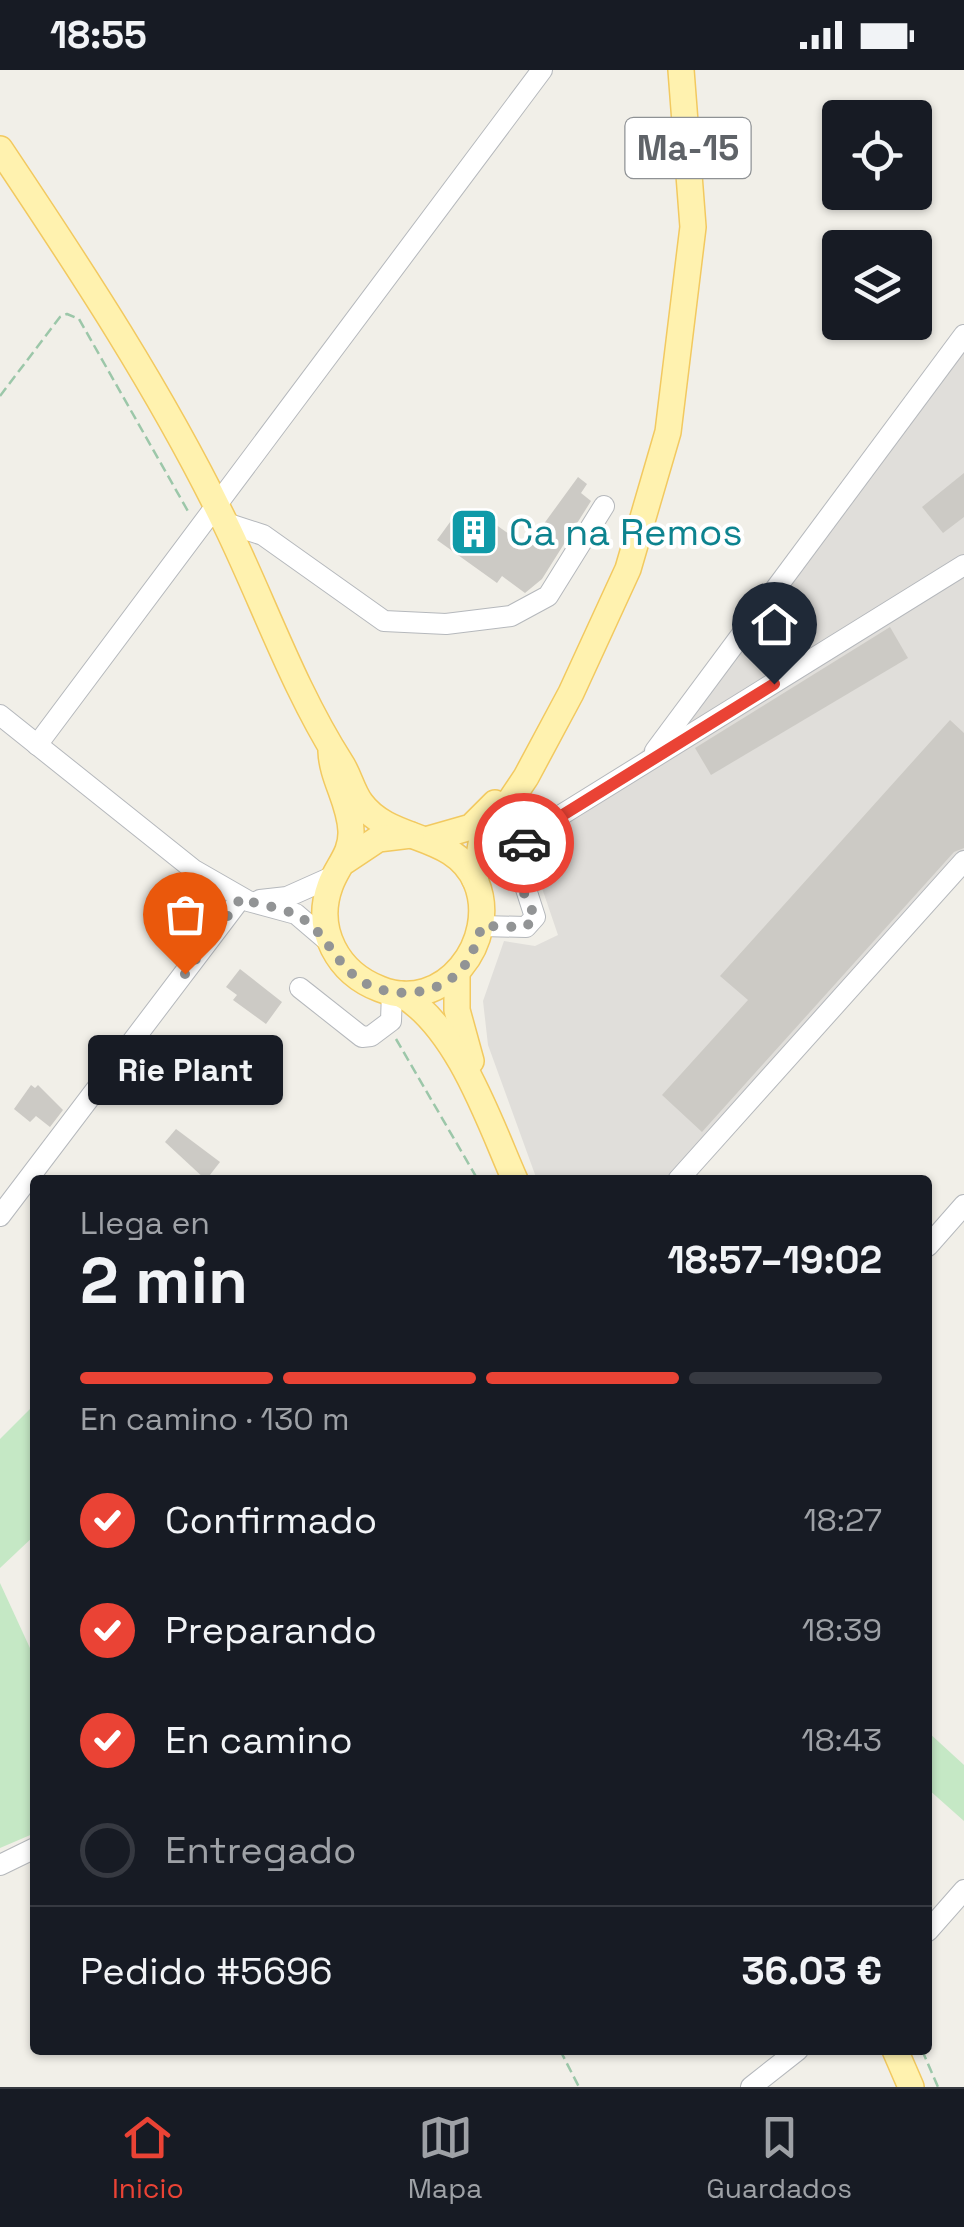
<!DOCTYPE html>
<html lang="es">
<meta charset="utf-8">
<style>
body{margin:0;font-family:"Space Grotesk",sans-serif;background:#242831;color:#f1f3f6;height:100vh;display:flex;flex-direction:column;font-size:38px;white-space:nowrap}
*{box-sizing:border-box;margin:0}
p{font-size:32px;color:#9ea1a6}
.icon{flex:none;width:55px;height:55px;fill:none;stroke:currentColor;stroke-width:2;stroke-linecap:round;stroke-linejoin:round}
.map{position:relative;flex:1;overflow:hidden}
.details{position:absolute;left:30px;top:1105px;width:902px;height:880px;display:flex;flex-direction:column;background:#171b24;border-radius:10px;box-shadow:0 2px 8px #0004}
.details>*{flex:none}
.buttons{position:absolute;left:822px;top:30px;display:grid;gap:20px}
.buttons a{display:grid;place-items:center;width:110px;height:110px;border-radius:10px;background:#171b24;box-shadow:0 2px 8px #0004;font-size:50px}
.pin{position:absolute;display:grid;place-items:center;width:85px;height:85px;color:#fff;margin:-102px -42px;border-radius:50% 50% 50% 0;rotate:-45deg;box-shadow:0 0 10px #0007}
.pin .icon{rotate:45deg}
.courier{position:absolute;display:grid;place-items:center;width:100px;height:100px;margin:-50px;border:8px solid #ea4335;border-radius:50%;background:#fff;color:#222;box-shadow:0 2px 12px #0007}
.bubble{position:absolute;height:70px;border-radius:10px;background:#171b24;box-shadow:0 2px 8px #0004;font-size:32px;font-weight:600;line-height:70px;text-align:center}
.headline em{font-style:normal;font-weight:600}
.headline div{display:flex;flex-direction:column-reverse}
.headline{display:flex;align-items:center;justify-content:space-between;height:170px;padding:0 50px}
h1{font-size:65px;font-weight:600;line-height:75px}
.bar{display:grid;grid-template-columns:repeat(4,1fr);gap:15px 10px;align-content:center;height:120px;padding:0 50px}
.bar i{height:12px;border-radius:8px;background:#363941}
.bar .selected{background:#ea4335}
.bar p{grid-column:span 4}
.line{display:flex;align-items:center;gap:25px;padding:0 50px;border-top:2px solid #363941}
.line div{flex:1}
ol{padding:0 50px;list-style:none}
li{display:flex;align-items:center;gap:30px;height:110px}
li p{margin-inline-start:auto}
li .icon{padding:10px;border-radius:50%;background:#ea4335;color:#fff;stroke-width:4}
li:last-child{color:#9ea1a6}
li i{width:55px;height:55px;border:5px solid #363941;border-radius:50%}
.status{display:flex;justify-content:space-between;align-items:center;height:70px;padding:0 50px;background:#171b24;direction:ltr}
.status svg{height:28px;fill:currentColor}
.menu{display:flex;justify-content:space-around;align-items:center;height:140px;border-top:2px solid #363941;background:#171b24;font-size:28px;color:#9ea1a6}
.menu a{display:grid;justify-items:center;gap:5px}
.menu .selected{color:#ea4335}
.map>svg:first-child{display:block}
.industrial{fill:#e0deda}
.green{fill:#c5e8c5}
.building{fill:#cccac5}
.lines{fill:none;stroke-linecap:round;stroke-linejoin:round}
.minor-casing{stroke:#b5b8bc;stroke-width:22}
.major-casing{stroke:#f2c960;stroke-width:28}
.path{stroke:#9cc7a9;stroke-width:2.5;stroke-dasharray:10 5;stroke-linecap:butt}
.minor{stroke:#fff;stroke-width:20}
.major{stroke:#fff2af;stroke-width:25}
.done{stroke:#929495;stroke-width:10;stroke-dasharray:0 18}
.route{stroke:#ea4335;stroke-width:12}
.labels{text-anchor:middle;dominant-baseline:central;stroke-width:8;stroke-linejoin:round;paint-order:stroke}
.shield{fill:#fff;stroke:#8f9295;stroke-width:2.5}
.shield-label{font-size:35px;font-weight:bold;fill:#5f6368}
.culture-label{font-size:38px;fill:#0d838f;stroke:#fff;text-anchor:start}
</style>
<div class="status"><b>18:55</b><svg viewBox="0 0 49 12"><path d="M0 12V9h3v3zM5 12V6h3v6zM10 12V3h3v9zM15 12V0h3v12zM26 1h20v11H26zM47 4h2v5h-2z"/></svg></div>
<div class="map">
<svg width="964" height="2017" viewBox="0 0 964 2017">
<rect width="100%" height="100%" fill="#f1efe8"/>
<path class="industrial" d="M964,277V785L672,1110H537L488,975L483,931L504,871L535,876L558,865L530,783L642,681Z"/>
<g class="green">
<path d="M35,1334V1465L0,1498V1369Z"/>
<path d="M0,1513L35,1589V1763L0,1778Z"/>
<path d="M928,1662L964,1695V1751L928,1719Z"/>
</g>
<g class="building">
<path d="M964,403V447L943,463L922,437Z"/>
<path d="M578,407L587,414L581,423L591,431L542,509L525,523L502,506L497,513L437,470L453,448L463,455L474,439L527,477Z"/>
<path d="M890,557L908,588L711,705L695,678Z"/>
<path d="M950,650L964,663V778L954,782L702,1062L662,1025L748,930L720,906Z"/>
<path d="M240,899L282,932L266,954L233,930L237,925L226,917Z"/>
<path d="M31,1015L35,1018L38,1015L63,1040L50,1057L36,1046L30,1052L14,1039Z"/>
<path d="M176,1059L220,1092L206,1110L165,1072Z"/>
</g>
<g class="lines">
<g class="minor-casing">
<g id="minor">
<path d="M226,453L263,465L384,551L446,554L511,546L548,526L604,436"/>
<path d="M0,645L194,800L248,831L296,844L330,873"/>
<path d="M37,675L542,0"/>
<path d="M655,681L964,265"/>
<path d="M260,830L287,827L334,806"/>
<path d="M482,856L526,857L535,847L516,788L519,776L545,755L964,495"/>
<path d="M300,918L362,967L371,966L391,951L392,922"/>
<path d="M678,1110L964,791"/>
<path d="M0,1146L241,828"/>
<path d="M928,1176L964,1135"/>
<path d="M0,1795L35,1778"/>
<path d="M928,1861L964,1820"/>
<path d="M751,2017L798,1980"/>
</g>
</g>
<g class="major-casing">
<g id="major">
<path d="M0,79C81,200 162,323 226,455C264,533 294,620 341,693C349,705 352,721 361,733C391,774 454,761 476,812C500,870 444,945 380,919C338,903 314,860 330,816C337,796 352,784 351,761C350,732 332,709 331,681"/>
<path d="M429,769L471,757L495,733"/>
<path d="M345,791L378,769L411,765"/>
<path d="M475,810L481,774L526,707L571,623L628,499L668,362L693,157L681,0"/>
<path d="M457,903V940L471,991"/>
<path d="M401,924C458,958 489,1051 515,1110"/>
<path d="M895,1980L911,2017"/>
</g>
</g>
<g class="path">
<path d="M0,326L60,247L67,244L79,249L189,443"/>
<path d="M396,969L478,1110"/>
<path d="M560,1980L579,2017"/>
<path d="M922,1980L938,2017"/>
</g>
<use href="#minor" class="minor"/>
<use href="#major" class="major"/>
</g>
<g class="lines">
<path class="done" d="M185,904L241,828C262,837 288,837 306,851C327,867 336,892 357,908C389,932 445,927 467,892C474,881 478,867 482,856L526,857L535,847C525,824 506,794 524,773"/>
<path class="route" d="M524,773L545,756L774,614"/>
</g>
<defs>
<g id="building-square" transform="scale(2.5)"><rect x="-9" y="-9" width="18" height="18" rx="4" fill="#0f9aa8" stroke="#fff"/><path d="M-4-6H4V6H1V3H-1V6H-4ZM-2.5-4.3h1.7v1.8h-1.7ZM.8-4.3h1.7v1.8H.8ZM-2.5-1h1.7V.8h-1.7ZM.8-1h1.7V.8H.8Z" fill="#fff"/></g>
</defs>
<g fill-rule="evenodd">
<use href="#building-square" x="474" y="462"/>
</g>
<g class="labels">
<rect class="shield" x="625.5" y="48" width="125" height="60" rx="8"/>
<g class="shield-label">
<text x="688" y="78">Ma-15</text>
</g>
<g class="culture-label">
<text x="509" y="462">Ca na Remos</text>
</g>
</g>
</svg>
<div class="buttons">
<a><svg class="icon" aria-label="locate" viewBox="0 0 24 24"><circle cx="12" cy="12" r="6"/><path d="M12 2v4M12 18v4M2 12h4M18 12h4"/></svg></a>
<a><svg class="icon" aria-label="layers" viewBox="0 0 24 24"><path d="M12 4l9 5-9 5-9-5zM3 14l9 5 9-5"/></svg></a>
</div>
<div class="pin" style="left:185px;top:904px;background:#ea580c"><svg class="icon" aria-label="bag" viewBox="0 0 24 24"><path d="M5 8h14l-1 12H6zM9 8a3 3 0 0 1 6 0"/></svg></div>
<div class="pin" style="left:774px;top:614px;background:#1f2937"><svg class="icon" aria-label="home" viewBox="0 0 24 24"><path d="M3 11l9-7 9 7M6 9v11h12V9"/></svg></div>
<div class="courier" style="left:524px;top:773px"><svg class="icon" aria-label="car" viewBox="0 0 24 24"><path d="M5 17H2v-5l4-1 3-4h7l3 4 3 1v5h-3M9 17h6M6 11h13"/><circle cx="7" cy="17" r="2"/><circle cx="17" cy="17" r="2"/></svg></div>
<div class="bubble" style="left:88px;top:965px;width:195px">Rie Plant</div>
<section class="details">
<div class="headline"><div><h1>2 min</h1><p>Llega en</p></div><em>18:57–19:02</em></div>
<div class="bar"><i class="selected"></i><i class="selected"></i><i class="selected"></i><i></i><p>En camino · 130 m</p></div>
<ol>
<li><svg class="icon" aria-label="check" viewBox="0 0 24 24"><path d="M5 12l5 5 9-10"/></svg>Confirmado<p>18:27</p></li>
<li><svg class="icon" aria-label="check" viewBox="0 0 24 24"><path d="M5 12l5 5 9-10"/></svg>Preparando<p>18:39</p></li>
<li><svg class="icon" aria-label="check" viewBox="0 0 24 24"><path d="M5 12l5 5 9-10"/></svg>En camino<p>18:43</p></li>
<li><i></i>Entregado</li>
</ol>
<div class="line" style="height:130px"><div>Pedido #5696</div><b>36.03 €</b></div>
</section>
</div>
<nav class="menu">
<a class="selected"><svg class="icon" aria-label="home" viewBox="0 0 24 24"><path d="M3 11l9-7 9 7M6 9v11h12V9"/></svg>Inicio</a>
<a><svg class="icon" aria-label="map" viewBox="0 0 24 24"><path d="M3 6l6-2 6 2 6-2v14l-6 2-6-2-6 2zM9 4v14M15 6v14"/></svg>Mapa</a>
<a><svg class="icon" aria-label="saved" viewBox="0 0 24 24"><path d="M7 4h10v16l-5-4-5 4z"/></svg>Guardados</a>
</nav>
